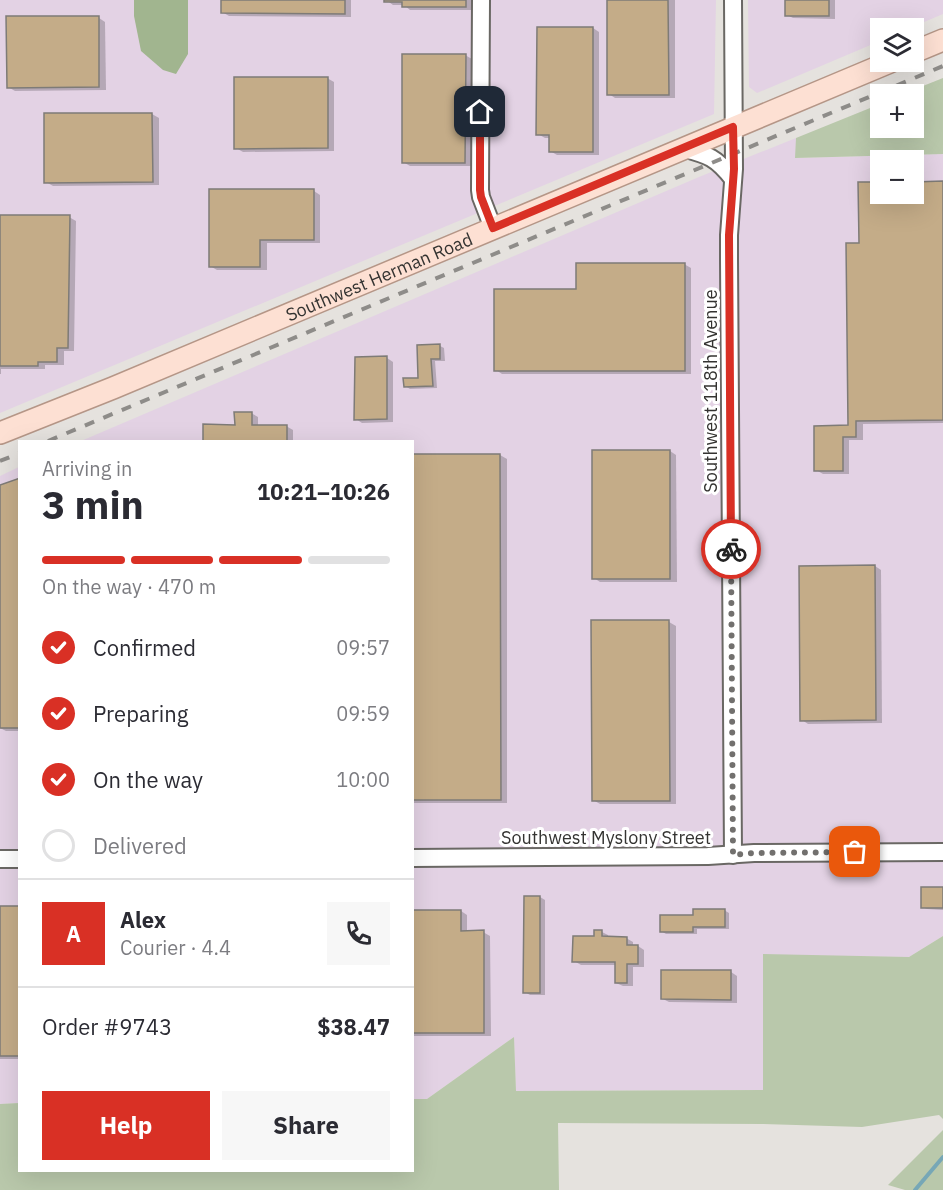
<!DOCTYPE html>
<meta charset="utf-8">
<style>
body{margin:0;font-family:"IBM Plex Sans",sans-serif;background:#f7f7f7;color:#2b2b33;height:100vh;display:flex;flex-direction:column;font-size:22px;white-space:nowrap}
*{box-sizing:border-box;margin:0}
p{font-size:20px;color:#7c7c81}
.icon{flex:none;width:33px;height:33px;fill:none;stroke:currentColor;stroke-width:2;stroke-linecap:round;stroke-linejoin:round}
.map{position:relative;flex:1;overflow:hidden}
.sheet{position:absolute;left:18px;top:440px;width:396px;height:732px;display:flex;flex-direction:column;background:#fff;border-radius:0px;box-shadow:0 6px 24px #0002}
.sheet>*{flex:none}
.tools{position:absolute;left:870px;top:18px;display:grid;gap:12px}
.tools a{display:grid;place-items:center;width:54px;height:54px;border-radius:0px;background:#fff;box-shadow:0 6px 24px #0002;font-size:30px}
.pin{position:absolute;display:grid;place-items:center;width:51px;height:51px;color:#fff;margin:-26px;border-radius:12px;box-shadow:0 3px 9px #0006}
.courier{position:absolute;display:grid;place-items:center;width:60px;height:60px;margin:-30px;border:4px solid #d93025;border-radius:50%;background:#fff;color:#222;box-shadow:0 2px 8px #0007}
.summary em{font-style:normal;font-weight:800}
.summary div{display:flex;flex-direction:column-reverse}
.summary{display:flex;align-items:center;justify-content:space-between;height:102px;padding:0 24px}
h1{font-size:39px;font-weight:800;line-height:45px}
.bar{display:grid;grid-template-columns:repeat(4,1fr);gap:9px 6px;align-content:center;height:72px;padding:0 24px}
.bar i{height:8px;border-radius:4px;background:#e1e1e2}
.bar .current{background:#d93025}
.bar p{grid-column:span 4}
.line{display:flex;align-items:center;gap:15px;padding:0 24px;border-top:2px solid #e1e1e2}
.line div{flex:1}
.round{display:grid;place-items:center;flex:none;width:63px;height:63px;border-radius:0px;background:#f7f7f7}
ol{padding:0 24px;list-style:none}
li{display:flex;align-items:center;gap:18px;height:66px}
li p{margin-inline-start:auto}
li .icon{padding:6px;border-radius:50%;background:#d93025;color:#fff;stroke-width:4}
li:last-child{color:#7c7c81}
li i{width:33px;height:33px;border:3px solid #e1e1e2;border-radius:50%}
.button{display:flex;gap:12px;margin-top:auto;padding:12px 24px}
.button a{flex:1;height:69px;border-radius:0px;background:#d93025;color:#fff;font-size:24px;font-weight:800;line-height:69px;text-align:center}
.button a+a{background:#f7f7f7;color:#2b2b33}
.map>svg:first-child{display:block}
.industrial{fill:#e3d2e4;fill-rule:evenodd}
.green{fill:#b9c8ab}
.forest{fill:#a1b58f}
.shadow{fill:#0003}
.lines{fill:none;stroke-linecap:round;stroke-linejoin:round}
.stream{stroke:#76a7b6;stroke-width:4}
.building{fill:#c4ac88;stroke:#7e7b77;stroke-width:1.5}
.minor-casing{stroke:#6a6864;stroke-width:20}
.major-casing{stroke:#b59687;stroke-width:24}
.minor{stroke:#fff;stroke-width:16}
.major{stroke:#fde0d3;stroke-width:21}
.rail{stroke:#8e8c89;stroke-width:4;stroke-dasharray:10 10;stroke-linecap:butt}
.done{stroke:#72706e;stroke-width:6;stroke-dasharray:0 10.8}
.route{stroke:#d93025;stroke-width:8}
.labels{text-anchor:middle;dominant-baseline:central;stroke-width:6;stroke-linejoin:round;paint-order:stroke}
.street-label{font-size:18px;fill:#343331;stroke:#fff}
</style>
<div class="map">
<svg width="943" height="1190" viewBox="0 0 943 1190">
<rect width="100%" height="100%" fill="#e5e2de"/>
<g class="industrial">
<path d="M0,0H134V17L188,54V0H716L714,114L0,413Z"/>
<path d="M748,0H943V14L910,28H880V41L757,93L749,87Z"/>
<path d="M796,138V158L943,154V936L909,957L763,955V1090L516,1091L514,1037L427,1099H413L412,441H81L699,177ZM880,160H914V194H880Z"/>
<path d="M19,467V1103L0,1104V476Z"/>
</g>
<g class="green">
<path d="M943,78V154L795,158L796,138L880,104V128H914V94H903Z"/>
<path d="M943,936V1119L939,1115L862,1127L763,1124L558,1123L559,1190H0V1104L19,1103L20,1170H412L413,1099H427L514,1037L516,1091L763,1090V954L909,957Z"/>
<path d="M943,1130V1190H905L888,1185Z"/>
</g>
<path class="forest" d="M134,0H188V54L176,74L163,70L141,51L134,16Z"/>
<g class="shadow">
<path d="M222,0H351V17L229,16L222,12Z"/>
<path d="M386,0H472V10H410L404,5H393Z"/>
<path d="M608,0H675V98H615L609,94Z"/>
<path d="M787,0H835V19L793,18L787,15Z"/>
<path d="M99,18L105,22L106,90L15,91L8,87Z"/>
<path d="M593,28L599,32V155H557L550,151V138H545L538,134Z"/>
<path d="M465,55L472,59V166H410L403,162Z"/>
<path d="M327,78L334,82V151L243,152L236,148Z"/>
<path d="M152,114L159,118V185L53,186L46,182Z"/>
<path d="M914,183H943V423L863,424V440H849V474H823L816,470L850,427L860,245V184H880V194H914Z"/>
<path d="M314,191L320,195V243H267V270H217L210,266Z"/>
<path d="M0,217H69L76,221L74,351H64V365H45V369H1V374H0Z"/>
<path d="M684,264L691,268V374H502L496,370L578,290Z"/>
<path d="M440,346L444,348L445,361H435L437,388L410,389L405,386L420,379L418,347Z"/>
<path d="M387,358L393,362V422L362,423L356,419Z"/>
<path d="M251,413L258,417V426H286L293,430V441H205L236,426Z"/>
<path d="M670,451L676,455L677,582H600L594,578Z"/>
<path d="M500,455L507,459V803H412V456Z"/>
<path d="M20,480V731H6L0,728V487Z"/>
<path d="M875,566L881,570L882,723L808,724L802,720Z"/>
<path d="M669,622L676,626V804H600L593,800Z"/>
<path d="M943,889V910L927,909L922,907Z"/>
<path d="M540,897L545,900V995H530L525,992Z"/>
<rect x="0" y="907" width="20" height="152"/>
<path d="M724,910L729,913V929H697V934H666L661,931L695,916Z"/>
<path d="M461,911L467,915V932H483L490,936L491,1036H412V912Z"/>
<path d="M602,932L608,935V938H626L633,942V946H638L644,950V967H633V986H623L616,983V965H581L574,961Z"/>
<path d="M731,972L737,976V1003L669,1002L663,999Z"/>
</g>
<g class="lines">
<path class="stream" d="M915,1190L943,1157"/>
</g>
<g class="building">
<path d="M221,0H345V14L221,13Z"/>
<path d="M384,0H466V7H402V2H384Z"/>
<path d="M607,0H668L669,95H607Z"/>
<rect x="785" y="0" width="44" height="16"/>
<path d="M6,16H99V87L7,88Z"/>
<path d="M537,27H593V152H549V135H536Z"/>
<path d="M402,54H466L465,163H402Z"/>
<path d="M234,77H328V148L234,149Z"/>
<path d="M44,113H152L153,182L44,183Z"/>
<path d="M943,181V420L856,421V437H843V471H814V426L848,425L846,243H859L858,182H880V194H914V182Z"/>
<path d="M209,189H314V240H260V267H209Z"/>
<path d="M0,215H70L68,348H57V362H38V366H0Z"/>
<path d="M576,263H685V371H494V289H576Z"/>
<path d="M440,344V359H431L433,386L404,387L403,378H418L417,345Z"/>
<path d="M387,356V419L354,420L355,357Z"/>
<path d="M234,412H252V425H287V441H203V424L235,425Z"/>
<rect x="592" y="450" width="78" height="129"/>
<path d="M412,454H500L501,800H412Z"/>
<path d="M20,478V728H0V485Z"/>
<path d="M875,565L876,720L800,721L799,566Z"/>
<path d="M591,620H669L670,801H592Z"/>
<rect x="921" y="887" width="22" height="21"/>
<path d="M524,896H540V993H523Z"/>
<rect x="0" y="906" width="20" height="150"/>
<path d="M693,909H725V927H693V932H660V915H693Z"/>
<path d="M412,910H461V931L484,930V1033H412Z"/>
<path d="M594,930H602V936L627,937V945H638V964H627V983H615V962H572L573,936H594Z"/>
<path d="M661,970H731V1000L661,999Z"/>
</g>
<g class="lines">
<g class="minor-casing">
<g id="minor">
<path d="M481,0L480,190L481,197L493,228"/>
<path d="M733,0L734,169L729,235V260L733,855"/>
<path d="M682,148C708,155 716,157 733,179"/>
<path d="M412,858L708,856L754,853L943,852"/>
<path d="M0,859H20"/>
</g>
</g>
<g class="major-casing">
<g id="major">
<path d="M914,52L943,40"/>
<path id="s1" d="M0,433L113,388L890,62"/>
</g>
</g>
<use href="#minor" class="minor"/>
<use href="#major" class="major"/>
<g class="rail">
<path d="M48,441L943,66"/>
<path d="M0,461L20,453"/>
</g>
</g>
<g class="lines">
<path class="done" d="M731,549L733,855L754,853L855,852"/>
<path class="route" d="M480,112V190L481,197L493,228L733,127L734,169L729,235L731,549"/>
</g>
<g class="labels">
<g class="street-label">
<text stroke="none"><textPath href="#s1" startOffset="410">Southwest Herman Road</textPath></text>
<text transform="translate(710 391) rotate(-90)">Southwest 118th Avenue</text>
<text x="606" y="837">Southwest Myslony Street</text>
</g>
</g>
</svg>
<div class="tools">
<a><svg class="icon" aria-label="layers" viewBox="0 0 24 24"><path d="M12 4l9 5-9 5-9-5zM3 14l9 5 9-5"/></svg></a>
<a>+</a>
<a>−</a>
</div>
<div class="pin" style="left:855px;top:852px;background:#ea580c"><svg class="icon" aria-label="bag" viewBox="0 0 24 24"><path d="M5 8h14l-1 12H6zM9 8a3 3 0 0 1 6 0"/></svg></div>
<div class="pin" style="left:480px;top:112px;background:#1f2937"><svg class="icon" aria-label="home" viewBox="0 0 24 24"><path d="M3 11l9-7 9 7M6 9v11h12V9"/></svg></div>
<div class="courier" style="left:731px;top:549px"><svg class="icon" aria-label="bike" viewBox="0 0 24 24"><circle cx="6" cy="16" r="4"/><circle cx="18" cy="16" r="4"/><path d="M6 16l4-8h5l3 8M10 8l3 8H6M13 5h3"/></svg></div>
<section class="sheet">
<div class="summary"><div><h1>3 min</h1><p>Arriving in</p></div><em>10:21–10:26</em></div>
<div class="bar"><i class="current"></i><i class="current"></i><i class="current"></i><i></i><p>On the way · 470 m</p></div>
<ol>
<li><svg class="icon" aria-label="check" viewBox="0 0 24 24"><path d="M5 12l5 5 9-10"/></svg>Confirmed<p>09:57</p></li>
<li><svg class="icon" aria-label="check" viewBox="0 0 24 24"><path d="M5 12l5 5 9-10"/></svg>Preparing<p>09:59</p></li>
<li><svg class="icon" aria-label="check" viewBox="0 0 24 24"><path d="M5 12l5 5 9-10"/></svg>On the way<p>10:00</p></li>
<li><i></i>Delivered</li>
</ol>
<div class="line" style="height:108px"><b class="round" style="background:#d93025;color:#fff">A</b><div><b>Alex</b><p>Courier · 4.4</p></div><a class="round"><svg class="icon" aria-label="phone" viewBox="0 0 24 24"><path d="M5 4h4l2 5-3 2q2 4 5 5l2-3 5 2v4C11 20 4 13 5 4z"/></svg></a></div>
<div class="line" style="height:78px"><div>Order #9743</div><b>$38.47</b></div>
<div class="button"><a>Help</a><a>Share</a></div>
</section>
</div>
